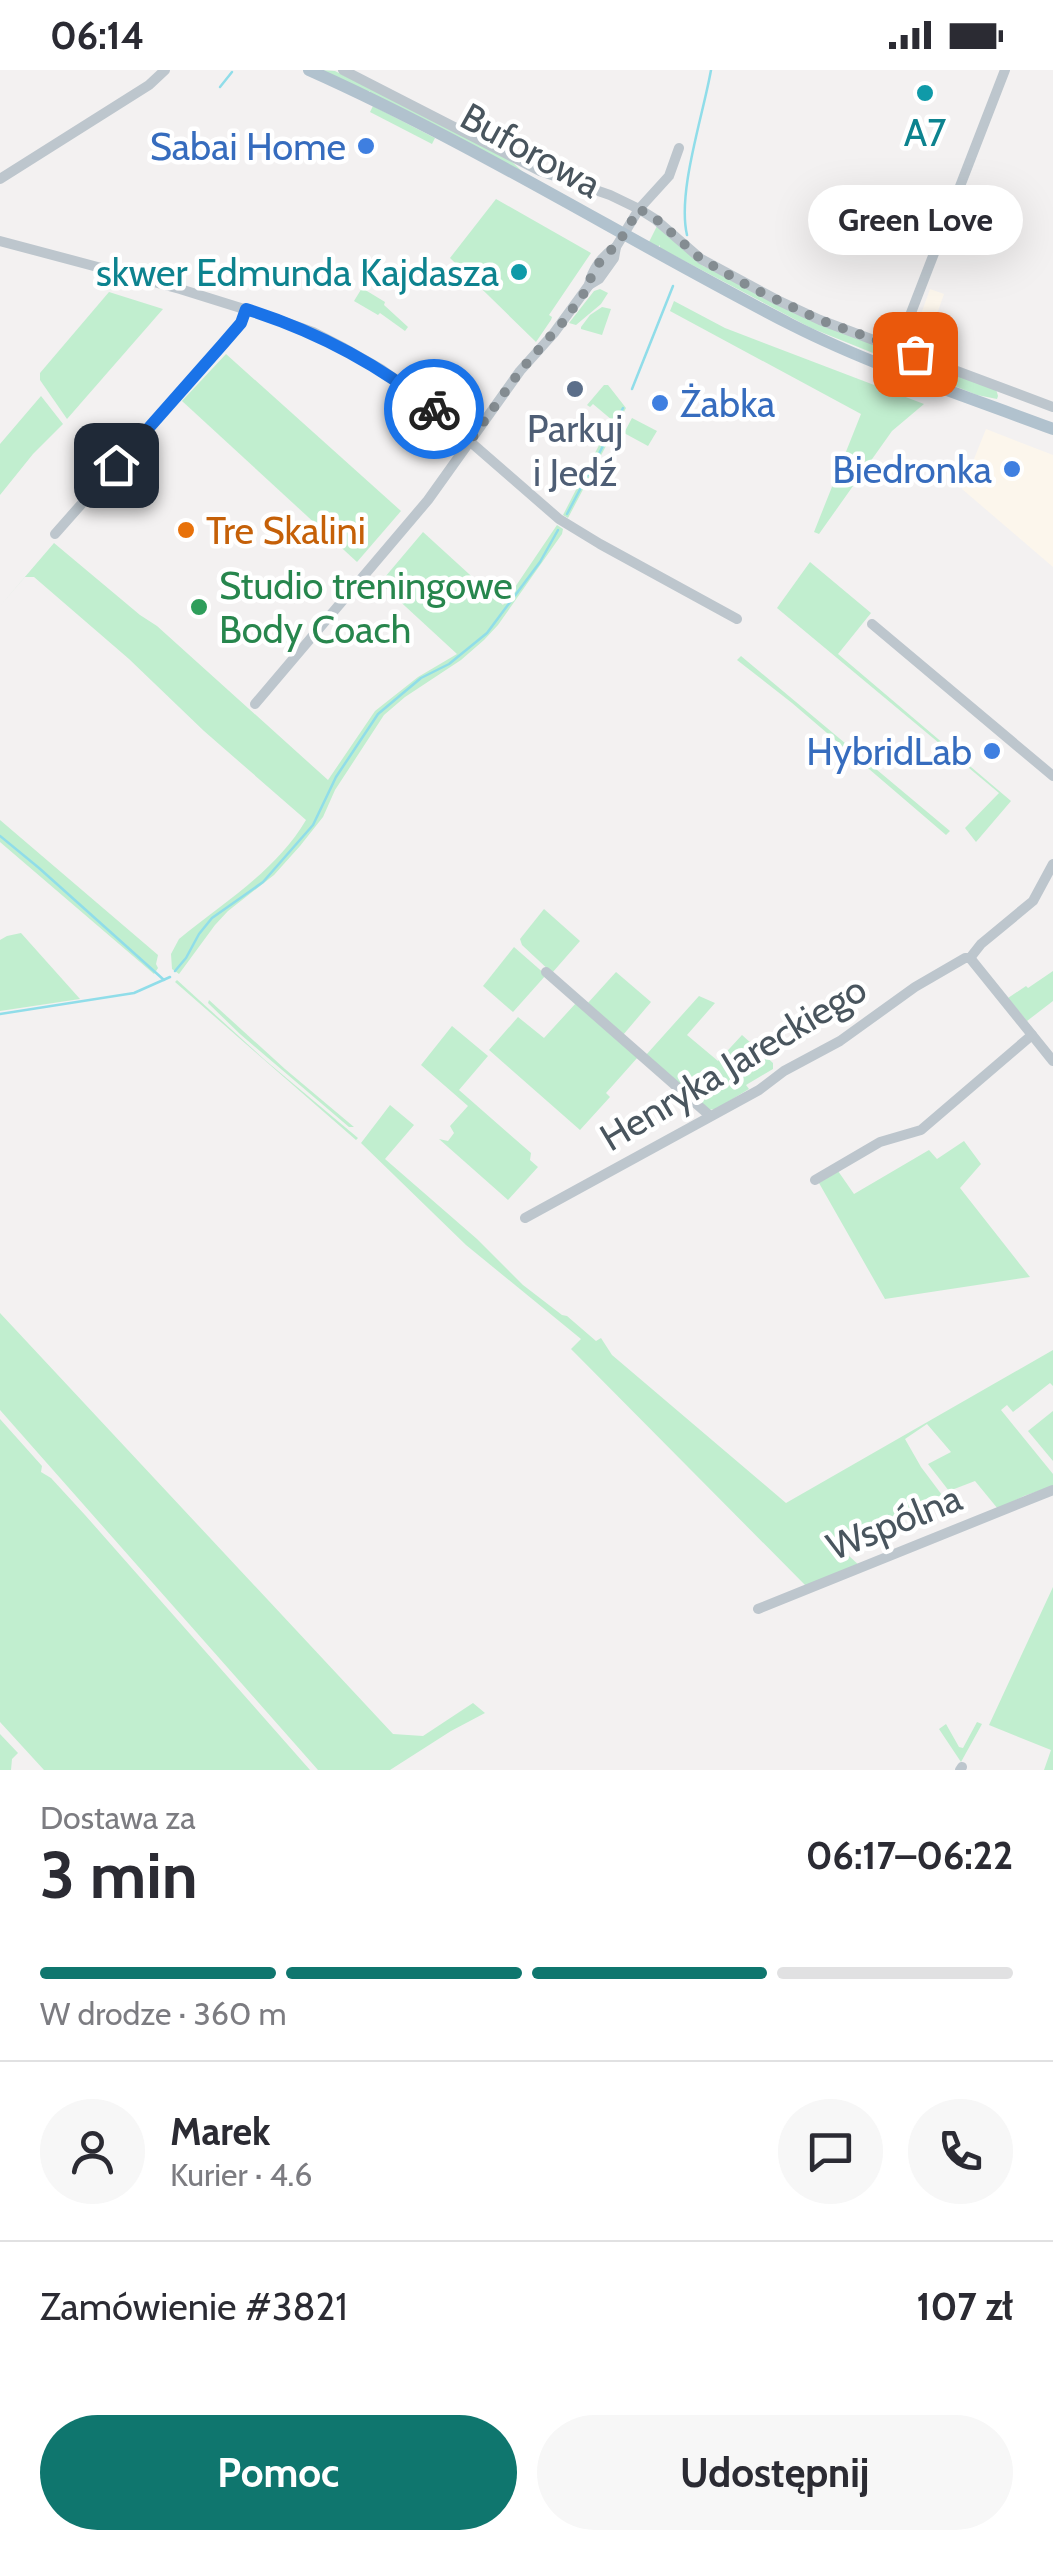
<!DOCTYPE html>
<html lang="pl">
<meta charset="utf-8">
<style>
body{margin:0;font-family:Cabin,sans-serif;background:#f7f7f7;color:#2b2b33;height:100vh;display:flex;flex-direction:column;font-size:38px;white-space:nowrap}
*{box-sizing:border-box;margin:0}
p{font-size:32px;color:#7c7c81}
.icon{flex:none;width:55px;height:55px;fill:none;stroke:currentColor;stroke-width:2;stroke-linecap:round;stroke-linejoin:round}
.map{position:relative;height:1700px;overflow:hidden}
.sheet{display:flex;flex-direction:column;background:#fff;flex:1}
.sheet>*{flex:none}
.pin{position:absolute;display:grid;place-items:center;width:85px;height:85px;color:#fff;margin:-42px;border-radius:20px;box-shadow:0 5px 15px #0006}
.courier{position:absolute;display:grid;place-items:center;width:100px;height:100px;margin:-50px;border:8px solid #1a73e8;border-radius:50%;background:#fff;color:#222;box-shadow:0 2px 12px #0007}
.bubble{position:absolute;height:70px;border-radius:35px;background:#fff;box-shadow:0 10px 40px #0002;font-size:32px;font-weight:700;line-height:70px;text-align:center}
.head em{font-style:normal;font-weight:700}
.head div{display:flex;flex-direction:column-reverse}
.head{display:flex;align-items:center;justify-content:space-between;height:170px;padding:0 40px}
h1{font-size:65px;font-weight:700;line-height:75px}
.bar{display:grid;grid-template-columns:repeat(4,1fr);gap:15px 10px;align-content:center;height:120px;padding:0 40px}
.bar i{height:12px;border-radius:8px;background:#e1e1e2}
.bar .selected{background:#0f766e}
.bar p{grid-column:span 4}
.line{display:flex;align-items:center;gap:25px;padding:0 40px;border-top:2px solid #e1e1e2}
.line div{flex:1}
.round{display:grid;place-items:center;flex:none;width:105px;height:105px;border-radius:52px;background:#f7f7f7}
.cta{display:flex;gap:20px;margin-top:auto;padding:20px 40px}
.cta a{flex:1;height:115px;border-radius:60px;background:#0f766e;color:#fff;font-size:40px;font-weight:700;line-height:115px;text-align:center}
.cta a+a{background:#f7f7f7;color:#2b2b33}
.status{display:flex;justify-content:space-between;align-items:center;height:70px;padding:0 50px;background:#fff;direction:ltr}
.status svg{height:28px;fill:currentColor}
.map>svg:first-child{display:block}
.commercial{fill:#fcf6ec}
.green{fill:#c1eecf}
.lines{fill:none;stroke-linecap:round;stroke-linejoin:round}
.stream{stroke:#90dde9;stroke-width:2.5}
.minor{stroke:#bdc6cd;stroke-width:10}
.major{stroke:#b1c2ce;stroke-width:12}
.done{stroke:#848c91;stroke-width:10;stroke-dasharray:0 18}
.route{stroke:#1a73e8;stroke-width:12}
.culture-dot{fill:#0f9aa8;stroke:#fff;stroke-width:4}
.shop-dot{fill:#3f7fe0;stroke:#fff;stroke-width:4}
.service-dot{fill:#5c6f8a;stroke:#fff;stroke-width:4}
.food-dot{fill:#e8710a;stroke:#fff;stroke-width:4}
.leisure-dot{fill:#2e9e5b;stroke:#fff;stroke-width:4}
.labels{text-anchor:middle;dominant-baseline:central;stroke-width:9;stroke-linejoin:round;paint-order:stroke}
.culture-label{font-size:38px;fill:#0d838f;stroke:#fff}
.shop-label{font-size:38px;fill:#366cbe;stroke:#fff;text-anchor:end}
.street-label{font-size:38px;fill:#49555e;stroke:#fff}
.service-label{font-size:38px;fill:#4e5e75;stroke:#fff}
.food-label{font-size:38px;fill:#c56008;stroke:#fff;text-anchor:start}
.leisure-label{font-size:38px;fill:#27864d;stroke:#fff;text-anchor:start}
</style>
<div class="status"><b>06:14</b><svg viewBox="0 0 49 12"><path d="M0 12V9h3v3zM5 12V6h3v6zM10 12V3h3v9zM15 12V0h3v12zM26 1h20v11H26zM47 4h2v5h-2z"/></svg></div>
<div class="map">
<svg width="1053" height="1700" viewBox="0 0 1053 1700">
<rect width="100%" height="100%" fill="#f3f1f1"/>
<g class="commercial">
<path d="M930,219L944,224L937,244L952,250L939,282L912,269Z"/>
<path d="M986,359L1053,385V497L962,419Z"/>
</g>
<g class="green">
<path d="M320,0L335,1L509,89L526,105L370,23V21L367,22Z"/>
<path d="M373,36L435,68L432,74L370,42Z"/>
<path d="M496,129L591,183L549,245L552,247L551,250L536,272L450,188Z"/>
<path d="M657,156L703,196L996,319L998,326L997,329L977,325L811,258L660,178V175L658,177L649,172Z"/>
<path d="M362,218L385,232L384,235L408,257L405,261L380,243L378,245L354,231Z"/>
<path d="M600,219L608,223L601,234L576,255L569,253L594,221Z"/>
<path d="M109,222L163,239L67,349L40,310V303Z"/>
<path d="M674,231L725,258L924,334L892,361L819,464L814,462L861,344L670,241Z"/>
<path d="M602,237L611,239L602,265L581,259V257L590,245Z"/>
<path d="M226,284L401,441L357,492L182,331Z"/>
<path d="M604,315H608L626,338L568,448L563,445L612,350L593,334L590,337L587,335Z"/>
<path d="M41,326L63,354L33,384L0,425V374Z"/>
<path d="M632,348L657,361L648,376L624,363Z"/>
<path d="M557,455L563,459L562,464L498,555L484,570L461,590L405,627L384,645L335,720L323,747L300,776L274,805L228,841L215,855L179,904L172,899L171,884L179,869C224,832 276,801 306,750L204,661L129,589L34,507H25L0,536L54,473L140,545L157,556L328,710L375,641L418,607L457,584L380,513L423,462L503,535Z"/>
<path d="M810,492L871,543L838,584L1011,731L976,772L965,758L999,723L777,538Z"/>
<path d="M741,586L950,761L946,765L792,633L737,590Z"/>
<path d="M0,750L158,885L156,894L158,898L154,904L0,772Z"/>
<path d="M544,839L580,871L552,903L522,875L520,869Z"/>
<path d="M21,863L80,929L0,941V870L7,866Z"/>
<path d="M514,877L546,905L513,942L483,916Z"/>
<path d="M1053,901V931L1027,951L1008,928L1026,916L1028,918Z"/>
<path d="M616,902L651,932L623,965L587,934Z"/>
<path d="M177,910L265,990L358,1068L356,1070L175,912Z"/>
<path d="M699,926L715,933L687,965L718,991L742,965L773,993V999L746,1015L749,1019L716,1039L707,1040L646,985Z"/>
<path d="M209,930L285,999L354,1057H349L240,964L208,933Z"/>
<path d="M576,933L638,987L606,1023L610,1027L580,1060L489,980L518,947L544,968Z"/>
<path d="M452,956L488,986L459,1020L531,1083L530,1090L538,1097L508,1130L439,1069L448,1071L454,1063L450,1056L468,1036L421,995Z"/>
<path d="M390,1035L414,1055L385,1089L477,1169L523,1215L562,1245L567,1246L596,1271L601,1268L612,1285L786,1433L1053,1280V1316L1050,1313L1013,1342L1007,1335L1001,1340L1053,1404V1416L1024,1426L998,1439L975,1411L949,1421L928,1394L951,1382L927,1354L905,1369L921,1397L942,1425L881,1452L838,1476L860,1496L807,1517L571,1279L581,1269L466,1175L361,1073Z"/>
<path d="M964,1071L981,1094L960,1118L1030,1207L885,1229L819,1113L838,1101L854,1124L929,1080L937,1089Z"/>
<path d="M0,1243L393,1664L423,1666L473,1633L485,1643L451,1661L390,1700H318L0,1340Z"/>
<path d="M1053,1341V1391L1028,1361Z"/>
<path d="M0,1349L42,1396L41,1402L51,1408L85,1445L310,1700H44L0,1652Z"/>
<path d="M1053,1517V1700H1044L1051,1680L989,1655Z"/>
<path d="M977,1652L982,1654L961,1692L939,1659L946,1654L959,1677L963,1678Z"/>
<path d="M0,1664L18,1683L12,1689L11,1700H0Z"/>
</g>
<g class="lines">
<g class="stream">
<path d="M220,17L232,2"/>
<path d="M687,165C677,122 703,46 711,0"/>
<path d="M632,319L673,216"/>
<path d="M567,444L623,338"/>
<path d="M0,766L39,798L164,910"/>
<path d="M175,901L186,888L199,864L212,848L263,812L313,755L336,707L378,644L421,608L449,594L487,563L540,492L558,460"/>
<path d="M0,944L134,923L170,907"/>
</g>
<g class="minor">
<path d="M343,0L540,101L610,125L639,139L655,149L701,189L777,230L820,250L1053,337"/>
<path d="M0,109L149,15L165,0"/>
<path d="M0,171L180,219L270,247L313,262L344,278L381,299L413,322L559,449L600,474L737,549"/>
<path d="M589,215C592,199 603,185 616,177"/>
<path d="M897,279L1005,0"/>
<path d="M55,464L222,275L241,253L246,239"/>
<path d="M872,554L1053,706"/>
<path d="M255,634L428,430L520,301L554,263L589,215L599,209L614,188L616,177L639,139L669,106L679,78"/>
<path d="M970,888L1053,991"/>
<path d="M970,888L981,874L1033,831L1053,794"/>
<path d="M546,902L709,1045"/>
<path d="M815,1110L880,1072L921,1060L1032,965"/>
<path d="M525,1148L759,1020L784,1001L840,971L915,917L965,888H970"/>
<path d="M758,1539L1053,1420"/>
<path d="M960,1700L962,1697"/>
</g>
<path class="major" d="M309,0C475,74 630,172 792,255C873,296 968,327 1053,359"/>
</g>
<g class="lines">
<path class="done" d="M434,339L470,371L520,301L563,252L590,215L591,205L597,196L606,183L616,177L639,139L656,149L701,189L752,218L820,250L915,284"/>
<path class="route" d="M116,395L222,275L241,253L246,239C316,261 377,293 434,339"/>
</g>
<g class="culture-dot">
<circle cx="925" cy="23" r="10"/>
<circle cx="519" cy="202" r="10"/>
</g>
<g class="shop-dot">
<circle cx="366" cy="76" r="10"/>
<circle cx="660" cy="333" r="10"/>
<circle cx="1012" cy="399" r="10"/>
<circle cx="992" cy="681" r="10"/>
</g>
<circle class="service-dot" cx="575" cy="319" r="10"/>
<circle class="food-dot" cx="186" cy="460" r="10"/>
<circle class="leisure-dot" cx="199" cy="537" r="10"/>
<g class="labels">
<g class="culture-label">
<text x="925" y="62">A7</text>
<text x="499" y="202" text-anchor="end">skwer Edmunda Kajdasza</text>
</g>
<g class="shop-label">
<text x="346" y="76">Sabai Home</text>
<text x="680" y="333" text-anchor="start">Żabka</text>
<text x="992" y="399">Biedronka</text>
<text x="972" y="681">HybridLab</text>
</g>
<g class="street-label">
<text transform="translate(531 80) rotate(29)">Buforowa</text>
<text transform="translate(733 993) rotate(-31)">Henryka Jareckiego</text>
<text transform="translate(894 1452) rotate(-22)">Wspólna</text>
</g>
<g class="service-label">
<text x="575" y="358">Parkuj<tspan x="575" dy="44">i Jedź</tspan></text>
</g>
<g class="food-label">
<text x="206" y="460">Tre Skalini</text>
</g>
<g class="leisure-label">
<text x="219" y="515">Studio treningowe<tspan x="219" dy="44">Body Coach</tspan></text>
</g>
</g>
</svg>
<div class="pin" style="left:915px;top:284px;background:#ea580c"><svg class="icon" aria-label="bag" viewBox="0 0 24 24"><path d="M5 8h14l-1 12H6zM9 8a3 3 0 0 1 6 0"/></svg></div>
<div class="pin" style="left:116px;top:395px;background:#1f2937"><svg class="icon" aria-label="home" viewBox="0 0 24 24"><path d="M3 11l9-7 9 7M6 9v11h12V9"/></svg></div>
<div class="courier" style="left:434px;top:339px"><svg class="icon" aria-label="bike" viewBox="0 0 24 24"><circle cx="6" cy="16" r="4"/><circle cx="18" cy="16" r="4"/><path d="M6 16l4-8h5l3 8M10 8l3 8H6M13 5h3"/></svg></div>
<div class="bubble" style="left:808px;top:115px;width:215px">Green Love</div>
</div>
<section class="sheet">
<div class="head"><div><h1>3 min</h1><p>Dostawa za</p></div><em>06:17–06:22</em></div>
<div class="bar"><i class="selected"></i><i class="selected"></i><i class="selected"></i><i></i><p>W drodze · 360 m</p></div>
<div class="line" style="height:180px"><a class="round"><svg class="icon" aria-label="person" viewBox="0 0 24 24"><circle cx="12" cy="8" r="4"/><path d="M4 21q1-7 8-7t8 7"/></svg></a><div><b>Marek</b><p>Kurier · 4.6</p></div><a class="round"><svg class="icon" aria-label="chat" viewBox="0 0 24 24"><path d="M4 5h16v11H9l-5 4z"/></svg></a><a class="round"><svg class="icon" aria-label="phone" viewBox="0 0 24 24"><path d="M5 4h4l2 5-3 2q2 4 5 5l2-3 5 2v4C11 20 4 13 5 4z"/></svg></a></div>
<div class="line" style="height:130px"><div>Zamówienie #3821</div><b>107 zł</b></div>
<div class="cta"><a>Pomoc</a><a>Udostępnij</a></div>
</section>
